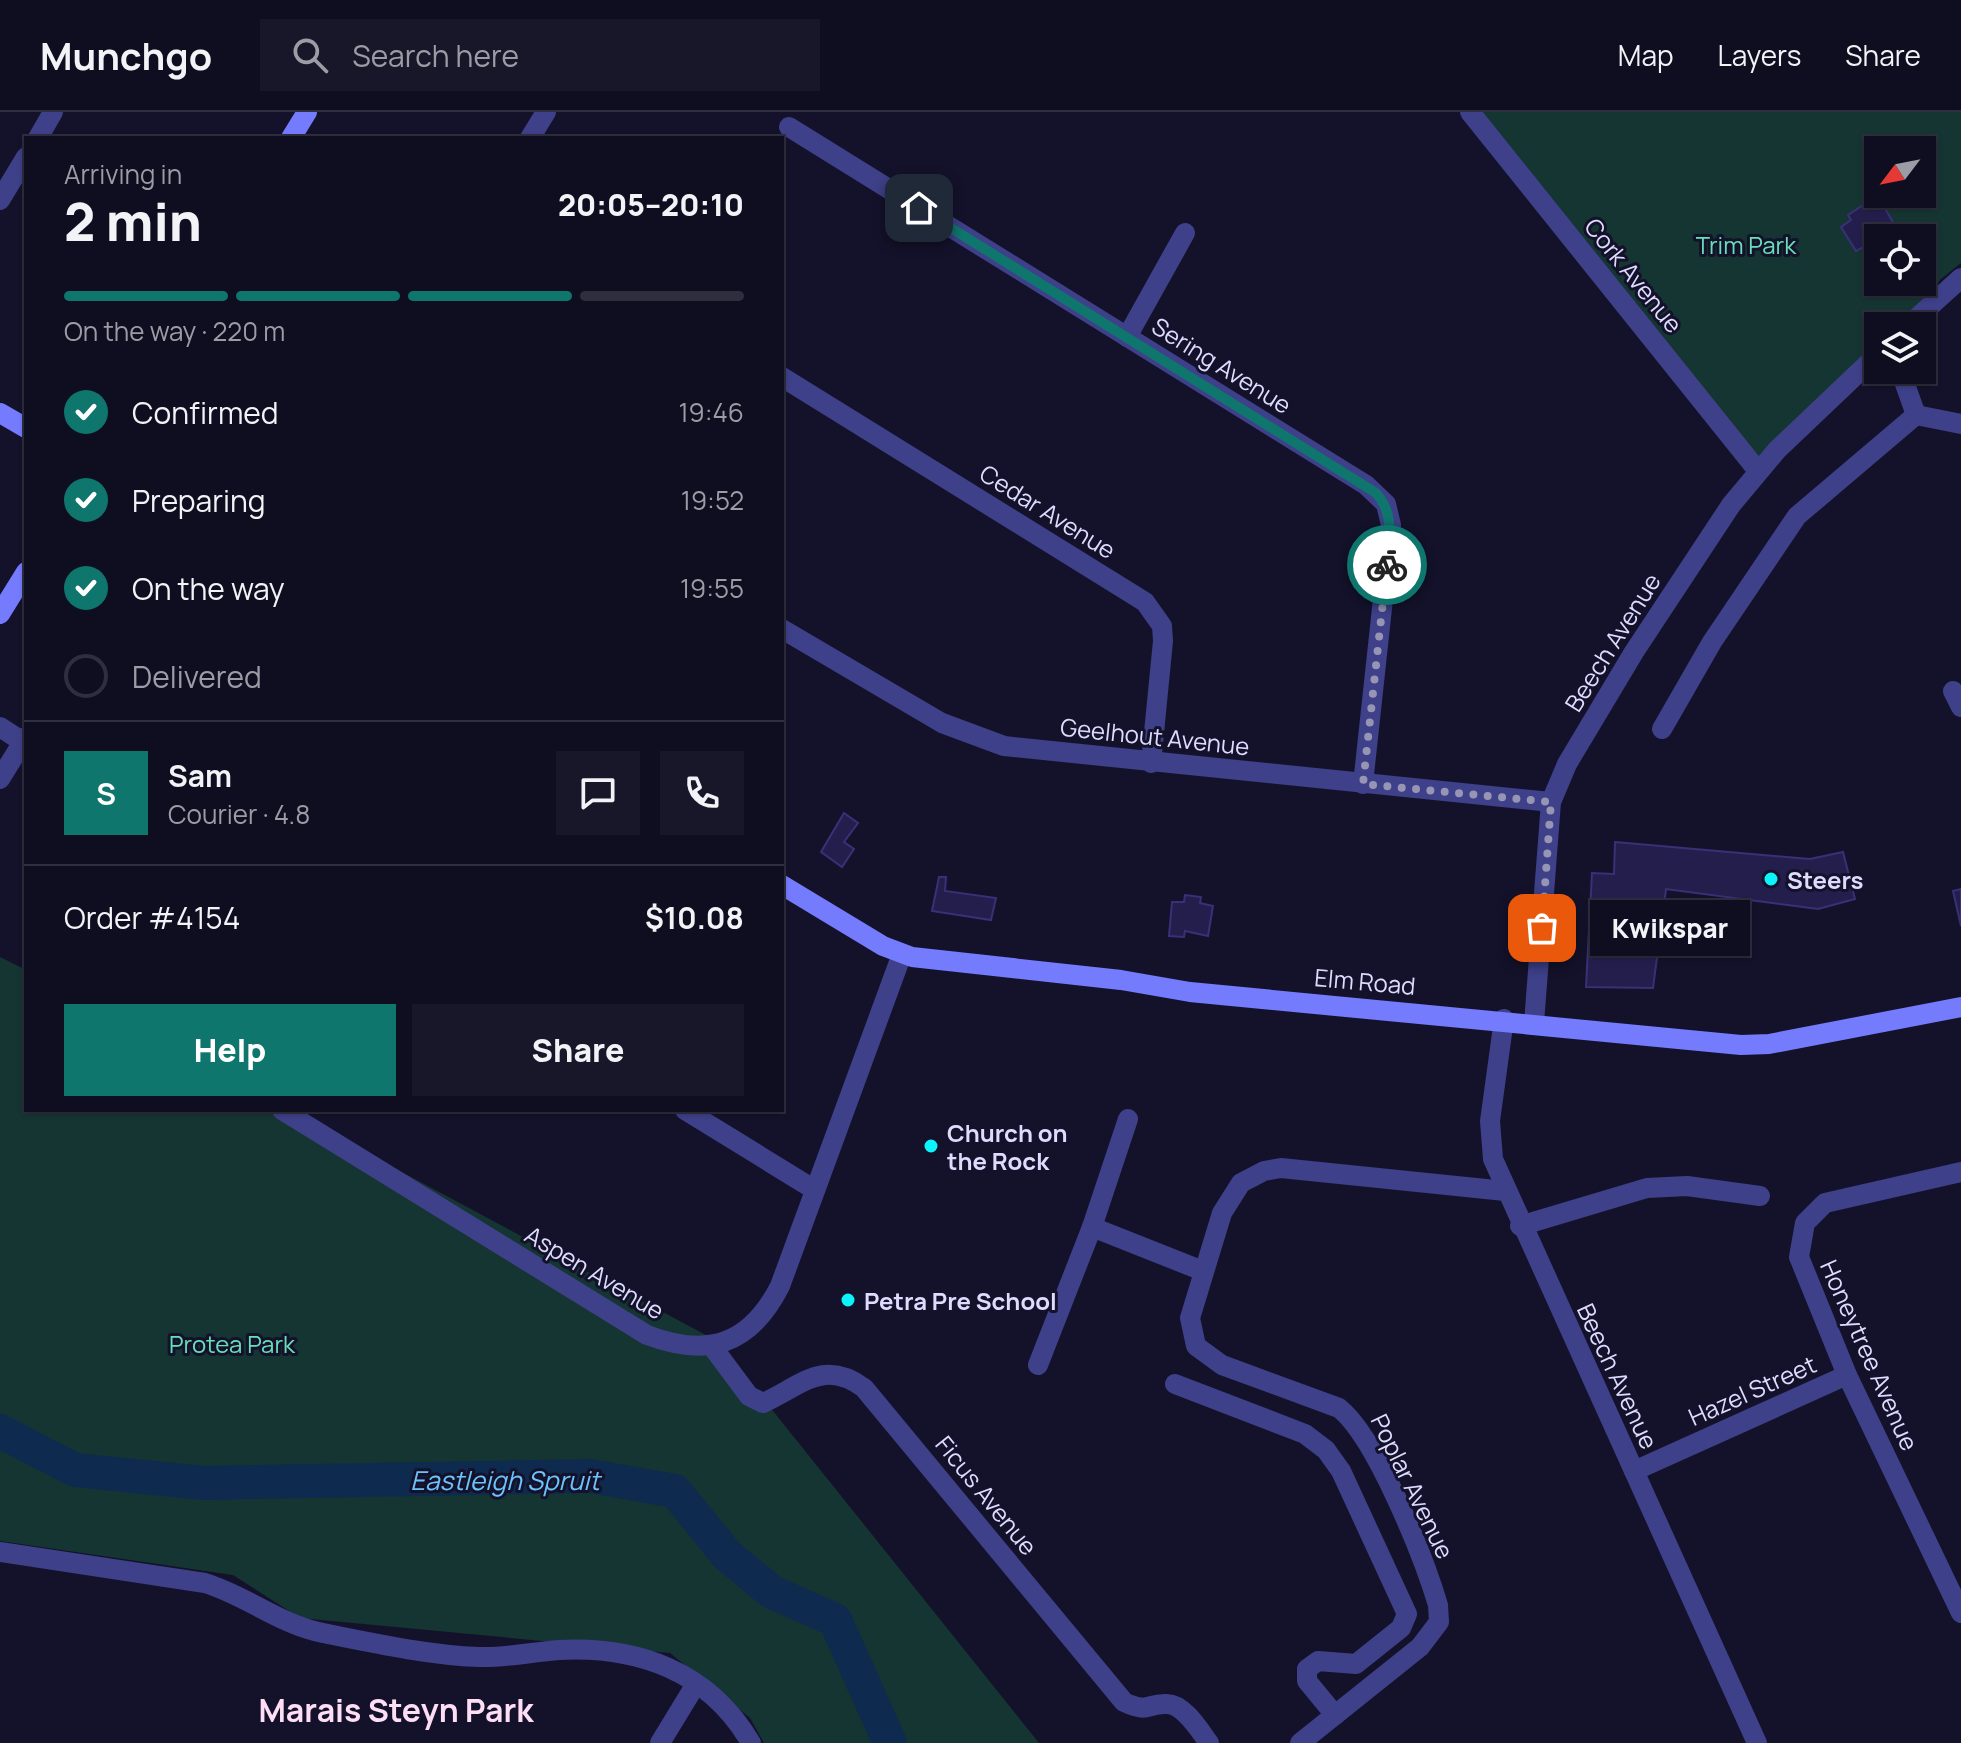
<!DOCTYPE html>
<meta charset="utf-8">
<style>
body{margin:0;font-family:Manrope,sans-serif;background:#181729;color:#f1f3f6;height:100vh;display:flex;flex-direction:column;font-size:30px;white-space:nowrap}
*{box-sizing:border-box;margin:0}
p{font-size:26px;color:#9b9ca5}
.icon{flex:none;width:44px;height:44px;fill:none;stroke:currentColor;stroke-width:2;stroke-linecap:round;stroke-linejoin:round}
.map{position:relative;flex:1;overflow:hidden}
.side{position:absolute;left:24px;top:24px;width:760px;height:976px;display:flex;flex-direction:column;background:#0f0e20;border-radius:0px;box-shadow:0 2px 6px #0004,0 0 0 2px #2f2e3e}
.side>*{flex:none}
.needle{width:52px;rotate:238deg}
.buttons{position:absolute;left:1864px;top:24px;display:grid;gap:16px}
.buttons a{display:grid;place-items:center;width:72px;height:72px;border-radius:0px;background:#0f0e20;box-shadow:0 2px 6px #0004,0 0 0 2px #2f2e3e;font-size:40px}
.pin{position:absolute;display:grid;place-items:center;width:68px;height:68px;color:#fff;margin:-34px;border-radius:16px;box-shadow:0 4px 12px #0006}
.courier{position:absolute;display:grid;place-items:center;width:80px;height:80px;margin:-40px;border:6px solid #0f766e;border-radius:50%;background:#fff;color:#222;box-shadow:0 2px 10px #0007}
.bubble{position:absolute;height:56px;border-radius:0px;background:#0f0e20;box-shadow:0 2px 6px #0004,0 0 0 2px #2f2e3e;font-size:26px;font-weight:800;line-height:56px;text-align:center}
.summary em{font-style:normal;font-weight:800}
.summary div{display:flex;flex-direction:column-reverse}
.summary{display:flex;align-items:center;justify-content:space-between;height:136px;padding:0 40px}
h1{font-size:52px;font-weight:800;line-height:60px}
.bar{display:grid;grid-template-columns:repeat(4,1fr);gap:12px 8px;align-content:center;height:96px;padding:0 40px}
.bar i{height:10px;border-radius:6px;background:#2f2e3e}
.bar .active{background:#0f766e}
.bar p{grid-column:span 4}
.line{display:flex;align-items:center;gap:20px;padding:0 40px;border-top:2px solid #2f2e3e}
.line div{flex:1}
.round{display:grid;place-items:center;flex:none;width:84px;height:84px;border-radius:0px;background:#181729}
ol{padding:0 40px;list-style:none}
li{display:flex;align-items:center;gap:24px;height:88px}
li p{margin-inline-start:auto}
li .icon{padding:8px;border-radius:50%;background:#0f766e;color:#fff;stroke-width:4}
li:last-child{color:#9b9ca5}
li i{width:44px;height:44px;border:4px solid #2f2e3e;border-radius:50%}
.action{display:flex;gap:16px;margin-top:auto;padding:16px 40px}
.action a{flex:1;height:92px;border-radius:0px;background:#0f766e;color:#fff;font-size:32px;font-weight:800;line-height:92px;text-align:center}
.action a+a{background:#181729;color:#f1f3f6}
header{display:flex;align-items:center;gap:48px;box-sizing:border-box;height:112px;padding:0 40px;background:#0f0e20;border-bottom:2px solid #2f2e3e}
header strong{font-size:38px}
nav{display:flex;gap:44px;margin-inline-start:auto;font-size:28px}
.search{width:560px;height:72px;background:#181729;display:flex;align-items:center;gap:20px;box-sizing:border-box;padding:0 28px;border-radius:0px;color:#9b9ca5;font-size:30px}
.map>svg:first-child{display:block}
.green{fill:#153532;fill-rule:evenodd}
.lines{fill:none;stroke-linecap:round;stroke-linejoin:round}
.river{stroke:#0e2a4e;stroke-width:34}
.building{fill:#241e4c;stroke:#3a3077;stroke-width:2}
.street{stroke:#3e4089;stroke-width:20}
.secondary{stroke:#757bfd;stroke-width:20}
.done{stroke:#9795b4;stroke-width:8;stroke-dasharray:0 14.4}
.route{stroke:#0f766e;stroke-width:10}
.poi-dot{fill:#0cf3fb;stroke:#14122b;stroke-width:3}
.labels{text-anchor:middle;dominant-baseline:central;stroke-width:6;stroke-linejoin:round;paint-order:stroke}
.park-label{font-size:24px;fill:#67dfb9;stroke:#14122b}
.street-label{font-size:24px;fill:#dedcfe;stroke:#14122b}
.poi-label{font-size:24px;font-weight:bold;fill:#dedcfe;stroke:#14122b;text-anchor:start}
.water-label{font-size:26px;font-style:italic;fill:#6cc3fc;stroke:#14122b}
.district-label{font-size:32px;font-weight:bold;fill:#fedef5;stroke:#14122b}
</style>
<header>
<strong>Munchgo</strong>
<div class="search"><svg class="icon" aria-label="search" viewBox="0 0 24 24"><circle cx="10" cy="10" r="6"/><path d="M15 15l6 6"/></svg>Search here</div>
<nav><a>Map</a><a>Layers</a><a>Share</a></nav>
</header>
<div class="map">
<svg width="1961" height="1631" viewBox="0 0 1961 1631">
<rect width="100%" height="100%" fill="#14122b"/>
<g class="green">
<path d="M1468,0H1961V151L1941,167L1903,214H1878V246L1761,358ZM1878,38H1922V82H1878ZM1878,126H1922V170H1878Z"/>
<path d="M0,845L26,858V998H286L717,1229L1039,1631H764L750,1606L670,1541L300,1506L233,1463L0,1429Z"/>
</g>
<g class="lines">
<path class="river" d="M0,1319L75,1358L204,1371L590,1364L675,1379L727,1443L772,1480L835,1508L890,1631"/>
</g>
<g class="building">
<path d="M1868,90L1872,97L1882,91L1895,114L1891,116L1897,126H1878V137L1870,142L1865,134L1856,139L1841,115L1851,108L1848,103Z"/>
<path d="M844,701L858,711L844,730L854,737L842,755L821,740Z"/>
<path d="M1615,730L1810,747L1843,740L1855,787L1818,797L1666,777L1653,876L1586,875L1592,761L1614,762Z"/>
<path d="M939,765H946L945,779L996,786L991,808L932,799Z"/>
<path d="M1961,777V814L1953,779Z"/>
<path d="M1185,783L1201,785L1200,791L1213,794L1208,824L1185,819L1184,825L1169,824L1172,790H1184Z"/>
</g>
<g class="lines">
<g class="street">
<path d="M1470,0L1758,359"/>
<path d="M789,15L1366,373L1386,392L1391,413L1363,672"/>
<path d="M38,26L53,0"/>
<path d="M530,26L546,0"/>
<path d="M0,88L26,45"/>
<path d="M1908,214L1961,166"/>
<path d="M1127,225L1185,121"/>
<path d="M782,265L1145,490L1162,514L1163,529L1151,651"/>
<path d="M1916,303L1961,312"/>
<path d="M782,517L942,611L1004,634L1551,690"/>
<path d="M1953,579L1961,595"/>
<path d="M0,615L23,630"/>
<path d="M1662,617L1712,530L1797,404L1916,303L1900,258"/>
<path d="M0,667L26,625"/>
<path d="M1504,907L1490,1009L1493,1047L1757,1631"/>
<path d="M1534,911L1551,690L1567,652L1634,540L1731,393L1777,338L1878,242"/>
<path d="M282,998L647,1223C708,1246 750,1233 780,1174L902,842"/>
<path d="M685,998L815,1078"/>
<path d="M1128,1007L1092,1115L1203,1159"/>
<path d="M1961,1060L1825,1091L1805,1111L1799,1145L1847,1263L1961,1501"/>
<path d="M1520,1114L1647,1076L1687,1074L1760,1084"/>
<path d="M711,1233L749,1284L763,1291C801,1274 823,1246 864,1276L1124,1590C1150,1602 1146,1591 1167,1592C1184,1592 1200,1619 1209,1631"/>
<path d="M1038,1253L1092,1115"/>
<path d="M1175,1272L1305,1322L1326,1338L1341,1359L1407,1502L1401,1516L1356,1552L1318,1549L1307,1557V1569L1335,1603"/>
<path d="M1634,1359L1847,1263"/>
<path d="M0,1440L205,1471C247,1484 279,1512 323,1521C373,1531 428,1543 479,1545C506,1546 532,1540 559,1538C638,1534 709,1559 751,1631"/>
<path d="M660,1631L696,1572"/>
<path d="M1300,1631L1420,1535L1439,1510L1438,1493C1424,1446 1376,1325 1339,1296L1222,1253L1196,1234L1190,1206L1222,1101L1241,1071L1264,1059L1281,1056L1505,1079"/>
</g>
<g class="secondary">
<path d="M291,26L307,0"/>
<path d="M0,301L26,316"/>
<path d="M0,502L26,460"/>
<path d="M782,773L883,834L912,845L1121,868L1190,880L1741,933L1769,932L1961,895"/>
</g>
</g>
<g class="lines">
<path class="done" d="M1387,453L1363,672L1551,690L1542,816"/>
<path class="route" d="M919,96L1376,381C1395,402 1389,426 1387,453"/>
</g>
<g class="poi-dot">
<circle cx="1771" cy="767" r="8"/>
<circle cx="931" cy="1034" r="8"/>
<circle cx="848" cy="1188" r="8"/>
</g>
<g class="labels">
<g class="park-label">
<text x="1746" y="132">Trim Park</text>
<text x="232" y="1231">Protea Park</text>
</g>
<g class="street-label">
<text transform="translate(1634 163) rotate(51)">Cork Avenue</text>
<text transform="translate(1222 253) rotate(32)">Sering Avenue</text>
<text transform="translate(1048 399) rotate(32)">Cedar Avenue</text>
<text transform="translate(1612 530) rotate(-58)">Beech Avenue</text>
<text transform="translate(1155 624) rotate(6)">Geelhout Avenue</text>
<text transform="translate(1365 869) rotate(5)">Elm Road</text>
<text transform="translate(595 1160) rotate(31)">Aspen Avenue</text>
<text transform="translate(1870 1243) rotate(66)">Honeytree Avenue</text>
<text transform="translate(1618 1264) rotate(65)">Beech Avenue</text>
<text transform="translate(1752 1278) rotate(-24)">Hazel Street</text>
<text transform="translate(1413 1374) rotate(64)">Poplar Avenue</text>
<text transform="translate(987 1383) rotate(51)">Ficus Avenue</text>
</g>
<g class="poi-label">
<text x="1787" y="767">Steers</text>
<text x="947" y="1020">Church on<tspan x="947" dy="28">the Rock</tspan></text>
<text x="864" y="1188">Petra Pre School</text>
</g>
<g class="water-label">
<text x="505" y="1368">Eastleigh Spruit</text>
</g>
<g class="district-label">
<text x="396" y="1598">Marais Steyn Park</text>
</g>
</g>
</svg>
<div class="buttons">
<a><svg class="needle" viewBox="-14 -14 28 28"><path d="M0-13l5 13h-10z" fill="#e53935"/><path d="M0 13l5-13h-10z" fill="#9b9ca5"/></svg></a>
<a><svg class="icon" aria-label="locate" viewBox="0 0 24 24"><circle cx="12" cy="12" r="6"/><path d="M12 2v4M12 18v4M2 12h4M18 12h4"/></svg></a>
<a><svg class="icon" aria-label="layers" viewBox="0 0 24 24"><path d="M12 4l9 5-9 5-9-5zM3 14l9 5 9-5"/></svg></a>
</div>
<div class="pin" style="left:1542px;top:816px;background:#ea580c"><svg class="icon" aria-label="bag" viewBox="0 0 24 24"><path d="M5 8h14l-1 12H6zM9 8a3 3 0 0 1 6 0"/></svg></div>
<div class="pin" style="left:919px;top:96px;background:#1f2937"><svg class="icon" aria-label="home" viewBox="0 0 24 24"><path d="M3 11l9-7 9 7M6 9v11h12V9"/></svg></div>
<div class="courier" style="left:1387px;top:453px"><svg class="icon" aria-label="bike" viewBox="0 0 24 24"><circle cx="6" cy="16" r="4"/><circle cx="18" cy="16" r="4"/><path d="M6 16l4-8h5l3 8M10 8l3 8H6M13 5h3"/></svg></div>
<div class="bubble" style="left:1590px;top:788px;width:160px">Kwikspar</div>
<section class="side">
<div class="summary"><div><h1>2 min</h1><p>Arriving in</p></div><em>20:05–20:10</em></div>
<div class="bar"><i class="active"></i><i class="active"></i><i class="active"></i><i></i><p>On the way · 220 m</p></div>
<ol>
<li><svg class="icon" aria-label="check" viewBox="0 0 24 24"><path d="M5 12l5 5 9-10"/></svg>Confirmed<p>19:46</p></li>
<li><svg class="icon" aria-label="check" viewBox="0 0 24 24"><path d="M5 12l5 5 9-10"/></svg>Preparing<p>19:52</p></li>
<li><svg class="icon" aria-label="check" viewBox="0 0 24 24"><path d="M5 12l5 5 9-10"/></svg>On the way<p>19:55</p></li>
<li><i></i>Delivered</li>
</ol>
<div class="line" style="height:144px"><b class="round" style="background:#0f766e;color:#fff">S</b><div><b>Sam</b><p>Courier · 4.8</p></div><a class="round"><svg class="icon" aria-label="chat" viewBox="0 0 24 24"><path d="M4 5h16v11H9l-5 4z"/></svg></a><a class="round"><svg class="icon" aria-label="phone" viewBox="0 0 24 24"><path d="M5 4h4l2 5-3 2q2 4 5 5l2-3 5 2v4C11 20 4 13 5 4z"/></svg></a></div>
<div class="line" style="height:104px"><div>Order #4154</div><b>$10.08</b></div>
<div class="action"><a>Help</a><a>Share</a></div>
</section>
</div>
